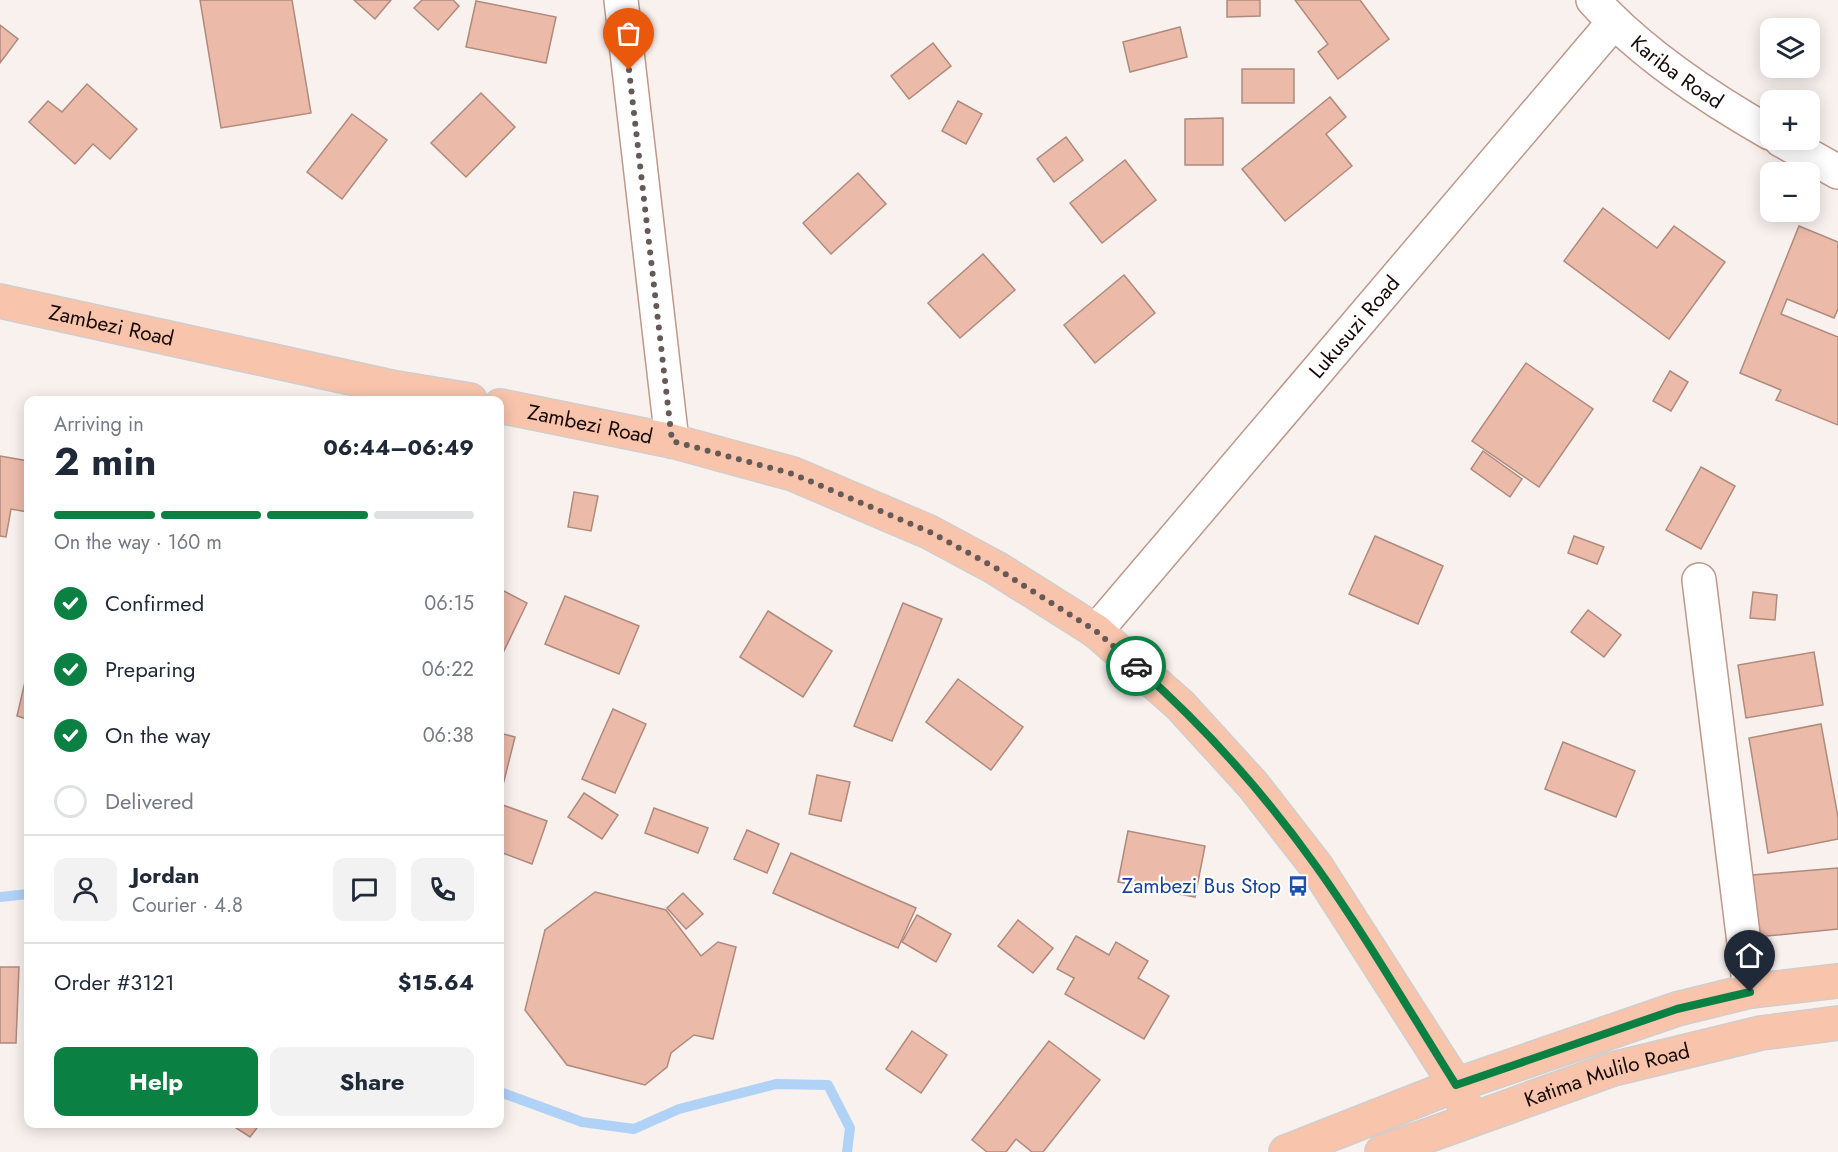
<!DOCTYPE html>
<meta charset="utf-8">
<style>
body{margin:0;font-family:Jost,sans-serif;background:#f2f2f3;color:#1f2937;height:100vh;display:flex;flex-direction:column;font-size:22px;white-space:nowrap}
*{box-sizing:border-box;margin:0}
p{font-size:20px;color:#747a83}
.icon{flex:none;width:33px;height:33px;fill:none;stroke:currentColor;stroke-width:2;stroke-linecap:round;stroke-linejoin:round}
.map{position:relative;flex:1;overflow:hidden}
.sheet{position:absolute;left:24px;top:396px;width:480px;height:732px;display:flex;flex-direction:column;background:#fff;border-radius:12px;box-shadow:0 3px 15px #0003}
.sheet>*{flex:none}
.controls{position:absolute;left:1760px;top:18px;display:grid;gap:12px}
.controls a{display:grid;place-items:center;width:60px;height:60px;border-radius:12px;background:#fff;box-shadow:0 3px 15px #0003;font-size:30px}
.pin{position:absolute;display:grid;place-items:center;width:51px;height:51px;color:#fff;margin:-62px -26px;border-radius:50% 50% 50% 0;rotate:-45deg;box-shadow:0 0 6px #0007}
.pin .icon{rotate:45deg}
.courier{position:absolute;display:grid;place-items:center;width:60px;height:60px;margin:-30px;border:4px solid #0b8043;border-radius:50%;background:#fff;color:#222;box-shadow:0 2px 8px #0007}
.head em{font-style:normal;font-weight:700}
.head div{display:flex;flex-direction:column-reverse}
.head{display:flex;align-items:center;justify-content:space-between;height:102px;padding:0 30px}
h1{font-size:39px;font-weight:700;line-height:45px}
.bar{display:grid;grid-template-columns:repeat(4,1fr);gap:9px 6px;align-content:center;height:72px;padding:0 30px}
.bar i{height:8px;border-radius:4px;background:#e0e1e3}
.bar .on{background:#0b8043}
.bar p{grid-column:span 4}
.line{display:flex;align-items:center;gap:15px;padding:0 30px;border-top:2px solid #e0e1e3}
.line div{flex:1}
.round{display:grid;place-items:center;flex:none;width:63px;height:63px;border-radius:12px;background:#f2f2f3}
ol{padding:0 30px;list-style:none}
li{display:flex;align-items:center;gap:18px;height:66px}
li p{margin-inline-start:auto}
li .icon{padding:6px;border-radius:50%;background:#0b8043;color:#fff;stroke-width:4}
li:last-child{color:#747a83}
li i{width:33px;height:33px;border:3px solid #e0e1e3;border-radius:50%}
.primary-button{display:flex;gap:12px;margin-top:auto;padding:12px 30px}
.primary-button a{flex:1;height:69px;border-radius:12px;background:#0b8043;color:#fff;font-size:24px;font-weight:700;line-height:69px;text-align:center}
.primary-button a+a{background:#f2f2f3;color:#1f2937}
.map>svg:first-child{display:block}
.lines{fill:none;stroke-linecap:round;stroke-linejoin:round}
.stream{stroke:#b0d2f7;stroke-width:10}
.building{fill:#ecbaa9;stroke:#af8a7d;stroke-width:1.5}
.minor-casing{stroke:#be988b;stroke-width:36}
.major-casing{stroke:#d0cecd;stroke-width:36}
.minor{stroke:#fff;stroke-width:33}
.major{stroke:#f8c4ac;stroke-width:33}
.done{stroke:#655a57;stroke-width:6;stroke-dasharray:0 10.8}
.route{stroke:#0b8043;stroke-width:8}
.labels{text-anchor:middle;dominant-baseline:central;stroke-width:4.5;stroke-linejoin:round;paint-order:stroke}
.street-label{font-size:21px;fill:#150905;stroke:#fff}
.transit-label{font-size:21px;fill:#164399;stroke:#fff;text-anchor:end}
</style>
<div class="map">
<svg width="1838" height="1152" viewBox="0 0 1838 1152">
<rect width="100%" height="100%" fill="#f9f1ee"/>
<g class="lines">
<g class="stream">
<path d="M0,897L28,894"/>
<path d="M500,1092L582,1122L634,1129L679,1109L776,1084L828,1085L850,1128L847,1152"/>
</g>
</g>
<g class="building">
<path d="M200,0H292L311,113L221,128Z"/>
<path d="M354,0H391L375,19Z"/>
<path d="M422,0H453L459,6L438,30L414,8Z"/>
<path d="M1227,0H1260V16L1227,17Z"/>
<path d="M1295,0H1360L1389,39L1338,79L1318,52L1328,44Z"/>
<path d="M476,1L556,17L546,63L466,47Z"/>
<path d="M0,25L18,39L0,63Z"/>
<path d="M1180,27L1187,57L1130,72L1123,42Z"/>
<path d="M933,43L951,66L909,99L891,76Z"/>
<rect x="1242" y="69" width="52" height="34"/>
<path d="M87,84L137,129L110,159L93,144L75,164L29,122L48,101L62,112Z"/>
<path d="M481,93L515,127L466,177L431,143Z"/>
<path d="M1330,97L1346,117L1326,134L1352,166L1285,221L1242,169Z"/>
<path d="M958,101L982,114L966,144L942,131Z"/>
<path d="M352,114L387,140L342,199L307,172Z"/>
<path d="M1223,118V165H1185V119Z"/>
<path d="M1066,137L1083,160L1054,182L1037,159Z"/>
<path d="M1125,160L1156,200L1102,243L1070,203Z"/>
<path d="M858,173L886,204L831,254L803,223Z"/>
<path d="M1603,208L1657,248L1674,226L1725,262L1669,339L1564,261Z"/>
<path d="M1799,226L1838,242V309L1834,318L1787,299L1781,314L1838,337V425L1776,400L1781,390L1740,373Z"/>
<path d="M983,254L1015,290L960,338L928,303Z"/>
<path d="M1124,275L1155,313L1095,363L1064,325Z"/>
<path d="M1526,363L1593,409L1539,487L1472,441Z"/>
<path d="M1670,371L1688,382L1671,411L1653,401Z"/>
<path d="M1483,451L1522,479L1510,497L1471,469Z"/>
<path d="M0,456L28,461V512L11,509L6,537L0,536Z"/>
<path d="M1701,467L1735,486L1701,549L1666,530Z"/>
<path d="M574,492L598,496L591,531L568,527Z"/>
<path d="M1375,536L1443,566L1418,624L1349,594Z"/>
<path d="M1574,536L1604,547L1597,564L1568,553Z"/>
<path d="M500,589L527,603L500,659Z"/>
<path d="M1753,592L1777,595L1775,620L1750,618Z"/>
<path d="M565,596L639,626L619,674L545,644Z"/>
<path d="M903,603L942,619L892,741L854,726Z"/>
<path d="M1588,610L1621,635L1604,657L1571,632Z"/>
<path d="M768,611L832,651L803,697L740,657Z"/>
<path d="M1814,652L1823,705L1746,718L1738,665Z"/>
<path d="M28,669V728L25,727L27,719L17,716Z"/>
<path d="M958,679L1023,727L991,770L926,722Z"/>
<path d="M613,709L646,724L615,793L582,779Z"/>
<path d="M1821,724L1838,817V839L1768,853L1749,738Z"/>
<path d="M500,733L515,737L502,789L500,788Z"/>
<path d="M1563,742L1635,771L1616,817L1545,789Z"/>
<path d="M817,775L850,782L841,821L809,814Z"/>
<path d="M584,793L618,815L602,839L568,817Z"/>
<path d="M500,804L547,821L532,864L500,852Z"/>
<path d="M654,808L708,828L698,853L645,833Z"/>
<path d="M747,830L779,844L767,873L734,859Z"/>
<path d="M1128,831L1205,846L1195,897L1118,882Z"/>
<path d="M791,853L916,908L898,948L773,893Z"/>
<path d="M1838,868V929L1757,937L1752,875Z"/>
<path d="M595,892L666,910L701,956L718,942L736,947L713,1039L694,1035L671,1053L667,1067L645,1085L567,1065L525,1010L545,930Z"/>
<path d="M683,893L703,914L686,929L667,908Z"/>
<path d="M917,915L951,934L936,962L902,942Z"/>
<path d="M1018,920L1053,948L1033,973L998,946Z"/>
<path d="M1076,936L1109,955L1116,942L1148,961L1138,978L1169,996L1144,1039L1065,994L1074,978L1057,969Z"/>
<path d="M0,967H19L16,1043H0Z"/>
<path d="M912,1031L947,1055L921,1093L886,1069Z"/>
<path d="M1049,1041L1100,1080L1043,1152H1032L1016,1139L1006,1152H987L972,1140Z"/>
<path d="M230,1124H260L250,1137Z"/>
</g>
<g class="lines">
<g class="minor-casing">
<g id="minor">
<path d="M621,0L672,441"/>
<path id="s1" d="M1593,0C1642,54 1707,97 1770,133"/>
<path d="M1781,140L1838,172"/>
<path d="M1699,580L1750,991"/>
<path id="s2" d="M1096,631L1613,23"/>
</g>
</g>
<g class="major-casing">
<g id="major">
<path id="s3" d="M0,301L396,388L470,400"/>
<path id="s4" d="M500,406L672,441L793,474L929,532L996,568L1096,631L1180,705L1253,785L1316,866L1456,1085L1470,1118"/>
<path d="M1286,1152L1456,1085L1677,1009L1750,991L1838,981"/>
<path id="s5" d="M1382,1152L1613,1069L1761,1033L1838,1023"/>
</g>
</g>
<use href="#minor" class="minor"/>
<use href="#major" class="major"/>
</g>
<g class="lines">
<path class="done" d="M629,70L672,441L793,474L930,532L996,568L1096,631L1136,666"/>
<path class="route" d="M1136,666C1203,725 1264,793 1316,866C1366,936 1410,1012 1456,1085L1677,1009L1750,992"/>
</g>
<defs>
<g id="bus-bare" transform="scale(1.62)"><path d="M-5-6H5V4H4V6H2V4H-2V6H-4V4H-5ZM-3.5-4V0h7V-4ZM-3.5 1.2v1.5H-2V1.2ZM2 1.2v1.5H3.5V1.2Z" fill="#1a4fb4" stroke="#fff" stroke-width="2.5" paint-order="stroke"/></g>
</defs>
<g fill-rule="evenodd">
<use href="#bus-bare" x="1298" y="886"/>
</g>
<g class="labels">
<g class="street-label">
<text stroke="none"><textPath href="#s1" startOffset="111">Kariba Road</textPath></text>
<text stroke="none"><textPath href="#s3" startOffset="114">Zambezi Road</textPath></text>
<text stroke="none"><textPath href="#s2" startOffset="399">Lukusuzi Road</textPath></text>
<text stroke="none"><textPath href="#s4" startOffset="92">Zambezi Road</textPath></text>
<text stroke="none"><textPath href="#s5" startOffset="238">Katima Mulilo Road</textPath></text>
</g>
<g class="transit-label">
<text x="1281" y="886">Zambezi Bus Stop</text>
</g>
</g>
</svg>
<div class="controls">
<a><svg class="icon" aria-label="layers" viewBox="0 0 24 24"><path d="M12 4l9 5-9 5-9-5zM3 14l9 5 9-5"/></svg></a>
<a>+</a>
<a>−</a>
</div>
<div class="pin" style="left:629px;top:70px;background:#ea580c"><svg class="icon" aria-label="bag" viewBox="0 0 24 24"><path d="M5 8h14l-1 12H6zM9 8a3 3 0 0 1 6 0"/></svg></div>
<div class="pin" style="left:1750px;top:992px;background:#1f2937"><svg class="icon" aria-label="home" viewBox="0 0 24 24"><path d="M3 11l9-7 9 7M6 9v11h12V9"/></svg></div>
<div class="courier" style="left:1136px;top:666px"><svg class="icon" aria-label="car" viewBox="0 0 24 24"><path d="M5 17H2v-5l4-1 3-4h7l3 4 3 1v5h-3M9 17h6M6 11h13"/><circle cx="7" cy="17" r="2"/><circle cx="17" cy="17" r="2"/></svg></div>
<section class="sheet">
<div class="head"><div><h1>2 min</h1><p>Arriving in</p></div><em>06:44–06:49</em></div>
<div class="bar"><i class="on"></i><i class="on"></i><i class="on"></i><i></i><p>On the way · 160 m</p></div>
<ol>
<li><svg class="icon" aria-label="check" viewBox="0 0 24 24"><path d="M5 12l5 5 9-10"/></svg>Confirmed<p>06:15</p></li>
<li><svg class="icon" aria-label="check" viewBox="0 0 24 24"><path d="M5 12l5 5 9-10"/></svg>Preparing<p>06:22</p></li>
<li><svg class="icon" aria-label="check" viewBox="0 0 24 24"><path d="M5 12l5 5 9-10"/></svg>On the way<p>06:38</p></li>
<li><i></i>Delivered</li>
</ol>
<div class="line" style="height:108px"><a class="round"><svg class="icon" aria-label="person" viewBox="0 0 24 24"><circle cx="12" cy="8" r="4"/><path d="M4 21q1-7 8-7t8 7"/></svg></a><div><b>Jordan</b><p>Courier · 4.8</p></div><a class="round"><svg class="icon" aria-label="chat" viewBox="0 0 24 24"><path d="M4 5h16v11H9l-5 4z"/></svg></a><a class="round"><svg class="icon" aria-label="phone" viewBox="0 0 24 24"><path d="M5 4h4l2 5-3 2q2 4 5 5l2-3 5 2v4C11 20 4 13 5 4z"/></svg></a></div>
<div class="line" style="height:78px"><div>Order #3121</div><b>$15.64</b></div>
<div class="primary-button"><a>Help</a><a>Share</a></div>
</section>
</div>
